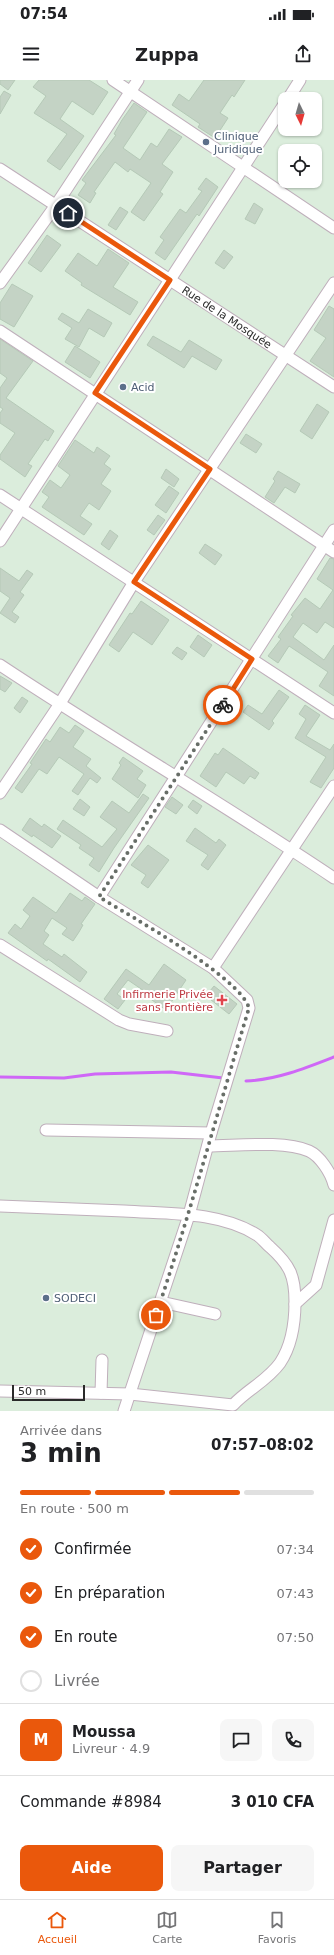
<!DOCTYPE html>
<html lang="fr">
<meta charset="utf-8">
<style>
body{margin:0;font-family:"DejaVu Sans",sans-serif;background:#f6f6f6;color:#202124;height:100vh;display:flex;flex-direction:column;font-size:15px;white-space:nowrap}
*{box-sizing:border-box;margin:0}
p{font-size:13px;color:#757577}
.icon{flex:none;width:22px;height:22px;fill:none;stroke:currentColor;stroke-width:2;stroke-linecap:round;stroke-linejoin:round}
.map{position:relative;height:1331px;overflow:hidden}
.sheet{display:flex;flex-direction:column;background:#fff;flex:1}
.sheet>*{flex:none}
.needle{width:26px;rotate:175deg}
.controls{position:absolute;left:278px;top:12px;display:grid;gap:8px}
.controls a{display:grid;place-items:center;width:44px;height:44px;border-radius:8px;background:#fff;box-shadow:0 1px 3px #0004;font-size:20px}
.scale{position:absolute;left:12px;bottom:10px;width:73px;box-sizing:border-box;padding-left:4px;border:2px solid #2a2a2a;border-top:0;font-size:11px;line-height:14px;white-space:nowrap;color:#2a2a2a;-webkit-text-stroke:3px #fff;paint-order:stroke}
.pin{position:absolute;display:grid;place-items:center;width:34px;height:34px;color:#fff;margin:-17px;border:2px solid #fff;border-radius:50%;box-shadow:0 1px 4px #0007}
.courier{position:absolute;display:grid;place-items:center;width:40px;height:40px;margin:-20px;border:3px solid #ea580c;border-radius:50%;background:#fff;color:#222;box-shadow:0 1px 5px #0007}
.head em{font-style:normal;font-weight:700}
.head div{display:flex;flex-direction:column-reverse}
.head{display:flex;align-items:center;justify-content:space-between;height:68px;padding:0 20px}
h1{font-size:26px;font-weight:700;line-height:30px}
.bar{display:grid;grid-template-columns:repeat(4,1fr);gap:6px 4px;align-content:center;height:48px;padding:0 20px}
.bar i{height:5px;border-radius:3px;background:#e0e0e0}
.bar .on{background:#ea580c}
.bar p{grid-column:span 4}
.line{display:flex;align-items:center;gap:10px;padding:0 20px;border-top:1px solid #e0e0e0}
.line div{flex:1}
.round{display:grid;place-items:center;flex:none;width:42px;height:42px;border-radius:8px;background:#f6f6f6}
ol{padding:0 20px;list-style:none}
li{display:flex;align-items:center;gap:12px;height:44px}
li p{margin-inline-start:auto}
li .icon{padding:4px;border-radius:50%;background:#ea580c;color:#fff;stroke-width:4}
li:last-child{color:#757577}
li i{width:22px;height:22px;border:2px solid #e0e0e0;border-radius:50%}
.button{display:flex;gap:8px;margin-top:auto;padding:8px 20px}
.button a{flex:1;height:46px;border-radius:8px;background:#ea580c;color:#fff;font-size:16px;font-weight:700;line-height:46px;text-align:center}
.button a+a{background:#f6f6f6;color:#202124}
.status{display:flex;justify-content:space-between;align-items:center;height:28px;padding:0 20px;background:#fff;direction:ltr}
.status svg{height:11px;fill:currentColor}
header{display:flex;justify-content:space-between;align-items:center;height:52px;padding:0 20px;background:#fff;font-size:18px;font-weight:700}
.tabs{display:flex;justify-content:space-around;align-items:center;height:56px;border-top:1px solid #e0e0e0;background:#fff;font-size:11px;color:#757577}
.tabs a{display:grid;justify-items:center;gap:2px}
.tabs .on{color:#ea580c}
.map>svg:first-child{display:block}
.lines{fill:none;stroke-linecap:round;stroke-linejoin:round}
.stream{stroke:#cf67f7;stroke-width:3}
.building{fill:#c4d3c5;stroke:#b5c9b7}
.street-casing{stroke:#bfafbb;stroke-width:13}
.street{stroke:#fff;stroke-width:11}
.done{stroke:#686e68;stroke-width:4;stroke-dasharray:0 7.2}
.route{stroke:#ea580c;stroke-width:5}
.service-dot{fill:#5c6f8a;stroke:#fff;stroke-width:1.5}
.health-dot{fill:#e0444e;stroke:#fff;stroke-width:1.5}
.labels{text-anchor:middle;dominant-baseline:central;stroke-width:4;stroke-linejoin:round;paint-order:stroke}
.service-label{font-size:11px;fill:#4e5e75;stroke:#fff;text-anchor:start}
.street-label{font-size:11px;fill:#2a2a2a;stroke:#fff}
.health-label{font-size:11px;fill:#be3a42;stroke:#fff;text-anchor:end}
</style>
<div class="status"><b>07:54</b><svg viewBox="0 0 49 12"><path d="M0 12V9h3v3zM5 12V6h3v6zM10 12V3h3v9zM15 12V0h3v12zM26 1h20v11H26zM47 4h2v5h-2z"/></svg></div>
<header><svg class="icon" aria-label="menu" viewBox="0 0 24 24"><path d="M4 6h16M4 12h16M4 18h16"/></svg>Zuppa<svg class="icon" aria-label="share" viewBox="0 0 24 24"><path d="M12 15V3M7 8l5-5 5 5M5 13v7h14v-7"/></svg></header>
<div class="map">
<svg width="334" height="1331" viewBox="0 0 334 1331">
<rect width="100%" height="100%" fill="#dbeddc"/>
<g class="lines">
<g class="stream">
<path d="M0,997L64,998L95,994L171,992L223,998"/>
<path d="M246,1001C276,1000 306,988 334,977"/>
</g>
</g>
<g class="building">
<path d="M0,0H15L8,10L0,4Z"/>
<path d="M39,0H89L108,12L93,35L72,21L60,39L84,56L60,90L47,81L67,54L34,33L46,16L33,7Z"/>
<path d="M204,0H245L234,17L232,15L220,33L228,38L215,58L198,47L200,44L172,25L179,14L189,21Z"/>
<path d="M4,11L11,15L0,34V17Z"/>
<path d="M134,23L147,32L123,68L140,80L151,63L157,67L169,49L182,57L162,84L173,92L160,112L163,114L144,141L131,132L151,103L130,89L128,92L115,82L94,112L96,113L90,123L78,115L86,103L82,100L116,55L114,54L122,40Z"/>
<path d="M206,98L218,107L199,136L197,134L165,180L155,173L164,160L160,157L180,129L186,133L202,111L198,109Z"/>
<path d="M254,123L263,129L255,144L245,139Z"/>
<path d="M120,127L128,132L116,150L108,145Z"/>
<path d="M47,155L61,165L41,192L28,183Z"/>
<path d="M108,169L129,183L113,207L138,222L130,235L81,205L82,203L65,191L78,173L97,186Z"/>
<path d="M224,170L233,177L224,189L215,183Z"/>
<path d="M12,204L33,216L14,247L0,239V223Z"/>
<path d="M329,226L334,229V297L310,281L326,258L314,250Z"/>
<path d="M88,229L112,243L104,257L89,248L79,267L65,259L72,248L58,239L62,233L79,243Z"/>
<path d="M153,256L181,272L189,260L222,280L216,290L192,276L184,288L147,265Z"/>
<path d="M0,259L33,281L6,318L54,351L48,361L45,359L28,384L32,386L25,397L0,379V375L15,353L0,343V333L3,329L0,327V308L7,298L0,293Z"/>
<path d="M75,266L100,282L90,298L65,282Z"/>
<path d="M317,324L329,332L312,359L300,351Z"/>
<path d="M246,354L262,364L256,373L240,363Z"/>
<path d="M75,360L94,373L97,367L110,376L104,384L111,389L101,404L111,411L99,430L89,423L80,436L92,444L84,455L42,427L49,417L42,412L50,400L61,408L70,395L58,386Z"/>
<path d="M166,389L179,399L174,407L161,398Z"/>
<path d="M278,391L300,404L295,413L285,407L274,423L265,417L275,401L273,399Z"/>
<path d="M169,406L179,413L166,433L155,425Z"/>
<path d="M158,435L165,440L154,455L147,450Z"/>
<path d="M110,450L118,456L109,470L101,464Z"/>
<path d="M205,464L222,475L215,485L199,473Z"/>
<path d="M330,478L334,479V548L325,542L317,553L303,543L293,557L324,580L334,565V616L319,606L328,592L289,566L278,583L268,576L281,559L278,557L293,536L291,535L305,518L320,529L333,510L317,499Z"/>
<path d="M0,488L19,501L27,490L33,494L20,512L24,515L12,532L19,537L15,543L0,533L10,518L0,511Z"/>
<path d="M141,521L169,540L152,565L133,552L119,572L109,565L130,533L132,534Z"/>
<path d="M198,555L212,565L204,577L190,567Z"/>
<path d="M177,567L187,573L182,580L172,573Z"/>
<path d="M0,596L12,603L5,612L0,609Z"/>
<path d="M279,610L289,617L272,641L274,643L269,650L243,632L248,625L262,634Z"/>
<path d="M22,617L28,621L20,633L14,628Z"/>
<path d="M305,625L320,635L306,656L330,670L334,664V688L321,708L310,702L326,677L295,658L306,639L299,634Z"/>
<path d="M75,645L84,651L73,667L91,679L86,686L101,698L97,703L90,698L78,715L72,711L84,694L59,677L47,694L39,689L22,713L15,708L32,684L30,683L46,659L50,662L60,647L69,653Z"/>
<path d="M223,668L259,693L255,699L250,696L244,704L226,692L216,707L200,696L215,673L218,675Z"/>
<path d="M123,677L143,691L137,699L146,705L138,718L112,699L121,685L119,683Z"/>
<path d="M143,714L149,718L114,768L99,792L89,785L94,778L79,768L81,765L57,749L63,740L102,767L117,749L100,737L112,721L129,733Z"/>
<path d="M172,717L183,725L176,734L165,727Z"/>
<path d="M80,719L90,727L84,736L73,729Z"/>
<path d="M193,720L202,726L197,734L188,727Z"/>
<path d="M30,738L42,747L44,744L61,756L52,768L33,755L32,757L22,750Z"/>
<path d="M195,748L216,763L219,759L226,765L208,790L201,785L208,775L186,761Z"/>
<path d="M148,765L169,780L148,808L141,803L146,795L131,785Z"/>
<path d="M70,813L82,821L85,817L95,824L81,844L83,845L79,852L73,861L62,854L67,848L52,838L44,851L49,855L43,864L62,877L64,874L87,892L80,902L48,879L47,881L8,853L15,844L21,849L30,836L23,830L33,817L56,833Z"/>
<path d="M164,884L186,900L166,930L145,915L147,913L128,900L117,914L125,920L118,929L104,919L126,889L149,905Z"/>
<path d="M214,906L237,924L229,934L206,916Z"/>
</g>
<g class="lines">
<g class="street-casing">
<g id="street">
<path d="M113,0L334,148"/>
<path d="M288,19L300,0"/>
<path id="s1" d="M0,89L334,307"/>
<path d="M0,203L56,125L138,0"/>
<path d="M0,251L334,472"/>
<path d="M0,415L334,633"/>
<path d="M0,461L285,23"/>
<path d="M0,585C110,658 224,724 334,798"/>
<path d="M0,713L59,625L134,502L334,203"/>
<path d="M0,750L99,817L213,888L247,920L249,928L211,1053L189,1135L124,1331"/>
<path d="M99,817L334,450"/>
<path d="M0,865L119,940L129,944L167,951"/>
<path d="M213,888L334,706"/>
<path d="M46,1050L211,1053"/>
<path d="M208,1066C235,1066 284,1060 309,1071C320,1076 331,1093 334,1105"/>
<path d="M0,1126C41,1128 83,1129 124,1131C167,1134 219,1131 257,1155C262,1158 266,1164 270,1167C290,1185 295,1196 295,1222C295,1243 292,1265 280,1283C267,1301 248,1309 233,1325L130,1314L0,1311"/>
<path d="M161,1222L215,1234"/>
<path d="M295,1224L316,1205L334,1140"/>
<path d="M101,1313L102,1280"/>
</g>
</g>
<use href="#street" class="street"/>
</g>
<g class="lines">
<path class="done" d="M156,1235C190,1134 218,1030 249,928C240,897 130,836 99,817L223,625"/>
<path class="route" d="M68,133L170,200L95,313L210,389L134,502L252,579L223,625"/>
</g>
<g class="service-dot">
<circle cx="206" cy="62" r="4"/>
<circle cx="123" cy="307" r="4"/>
<circle cx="46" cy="1218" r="4"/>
</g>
<path class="health-dot" d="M220 914h4v4h4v4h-4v4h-4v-4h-4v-4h4z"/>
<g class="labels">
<g class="service-label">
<text x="214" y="56">Clinique<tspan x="214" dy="13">Juridique</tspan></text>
<text x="131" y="307">Acid</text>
<text x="54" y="1218">SODECI</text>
</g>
<g class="street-label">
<text stroke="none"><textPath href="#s1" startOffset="271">Rue de la Mosquée</textPath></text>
</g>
<g class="health-label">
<text x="213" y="914">Infirmerie Privée<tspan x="213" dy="13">sans Frontière</tspan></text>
</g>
</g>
</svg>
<div class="controls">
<a><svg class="needle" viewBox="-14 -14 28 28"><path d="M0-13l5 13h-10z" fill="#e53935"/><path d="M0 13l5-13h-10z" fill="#757577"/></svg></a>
<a><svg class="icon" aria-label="locate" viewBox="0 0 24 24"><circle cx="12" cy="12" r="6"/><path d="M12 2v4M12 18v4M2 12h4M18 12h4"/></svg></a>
</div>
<div class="scale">50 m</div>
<div class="pin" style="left:156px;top:1235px;background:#ea580c"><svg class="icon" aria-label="bag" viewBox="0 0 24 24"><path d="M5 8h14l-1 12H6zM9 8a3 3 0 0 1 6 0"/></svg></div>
<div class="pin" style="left:68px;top:133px;background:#1f2937"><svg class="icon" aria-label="home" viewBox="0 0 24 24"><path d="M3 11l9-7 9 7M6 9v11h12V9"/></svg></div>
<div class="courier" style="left:223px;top:625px"><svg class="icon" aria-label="bike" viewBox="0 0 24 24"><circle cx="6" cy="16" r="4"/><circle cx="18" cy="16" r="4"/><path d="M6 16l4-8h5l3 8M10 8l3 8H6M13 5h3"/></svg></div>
</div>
<section class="sheet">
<div class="head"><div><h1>3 min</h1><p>Arrivée dans</p></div><em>07:57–08:02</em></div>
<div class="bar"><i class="on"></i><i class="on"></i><i class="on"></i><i></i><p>En route · 500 m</p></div>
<ol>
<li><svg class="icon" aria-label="check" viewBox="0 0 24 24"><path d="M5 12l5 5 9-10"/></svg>Confirmée<p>07:34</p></li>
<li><svg class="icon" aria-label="check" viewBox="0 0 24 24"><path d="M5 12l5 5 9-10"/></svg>En préparation<p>07:43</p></li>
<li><svg class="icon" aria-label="check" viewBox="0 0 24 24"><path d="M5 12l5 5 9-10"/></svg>En route<p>07:50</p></li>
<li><i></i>Livrée</li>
</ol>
<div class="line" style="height:72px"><b class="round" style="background:#ea580c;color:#fff">M</b><div><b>Moussa</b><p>Livreur · 4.9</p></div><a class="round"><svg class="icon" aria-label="chat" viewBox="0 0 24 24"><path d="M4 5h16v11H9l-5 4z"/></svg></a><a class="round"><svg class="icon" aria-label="phone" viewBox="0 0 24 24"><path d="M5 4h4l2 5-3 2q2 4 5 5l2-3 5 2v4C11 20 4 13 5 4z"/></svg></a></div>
<div class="line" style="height:52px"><div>Commande #8984</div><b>3 010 CFA</b></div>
<div class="button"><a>Aide</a><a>Partager</a></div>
</section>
<nav class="tabs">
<a class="on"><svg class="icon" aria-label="home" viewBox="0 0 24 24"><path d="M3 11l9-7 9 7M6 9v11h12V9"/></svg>Accueil</a>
<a><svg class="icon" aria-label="map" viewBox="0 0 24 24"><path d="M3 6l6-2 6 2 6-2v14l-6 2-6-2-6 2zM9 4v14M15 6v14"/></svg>Carte</a>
<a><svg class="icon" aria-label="saved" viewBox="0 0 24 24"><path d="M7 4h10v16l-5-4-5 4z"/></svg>Favoris</a>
</nav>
